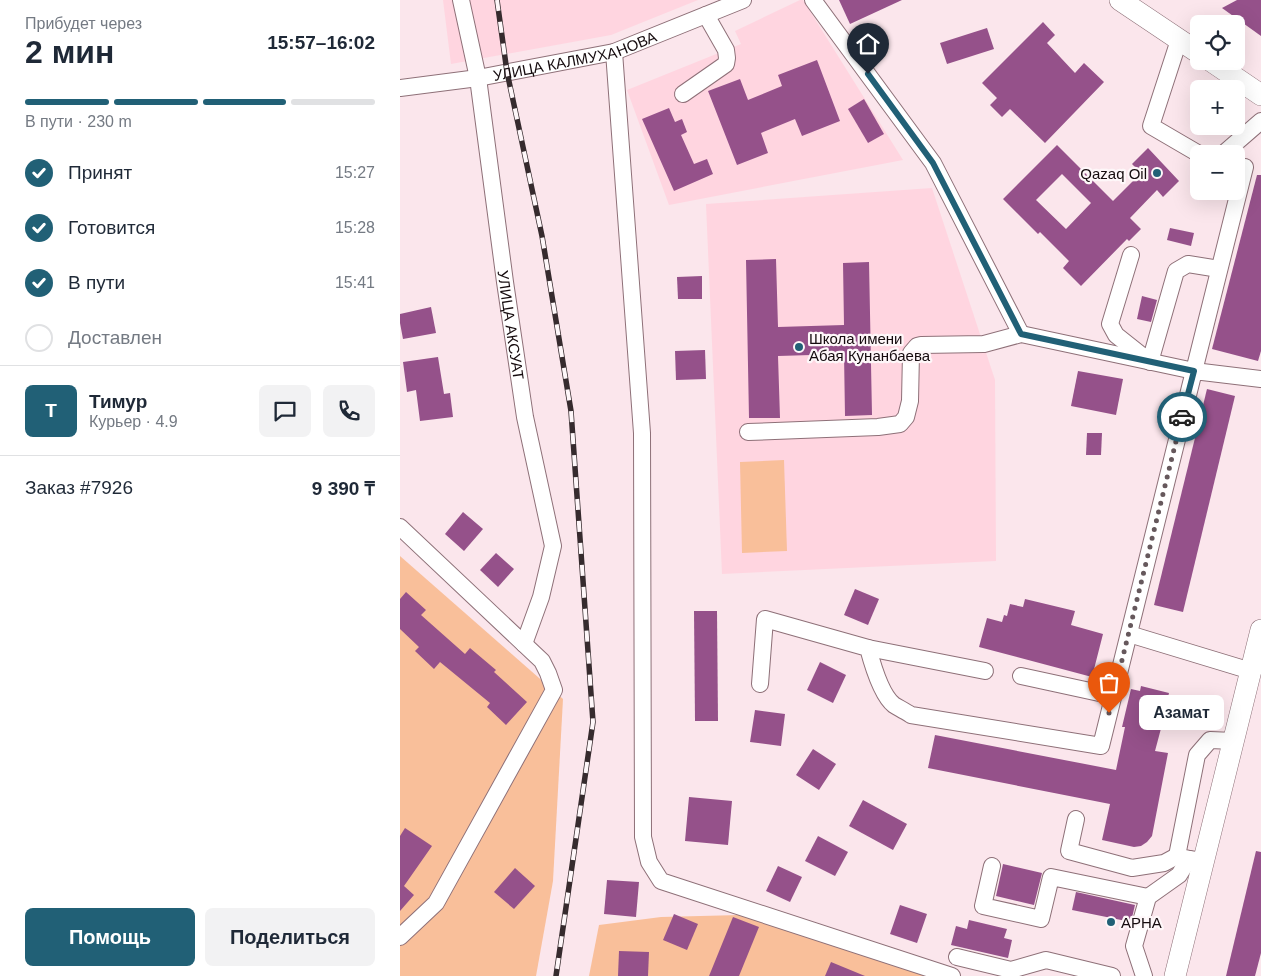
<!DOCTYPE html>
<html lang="ru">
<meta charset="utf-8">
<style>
body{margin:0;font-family:Arial,sans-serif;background:#f2f2f3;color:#1f2937;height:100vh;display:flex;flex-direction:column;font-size:19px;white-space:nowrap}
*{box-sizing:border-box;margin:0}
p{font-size:16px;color:#747a83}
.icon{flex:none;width:28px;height:28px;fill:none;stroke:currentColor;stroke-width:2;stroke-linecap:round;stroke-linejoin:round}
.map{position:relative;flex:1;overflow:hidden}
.details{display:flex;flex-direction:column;background:#fff;width:400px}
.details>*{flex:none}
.fabs{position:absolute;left:790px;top:15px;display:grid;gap:10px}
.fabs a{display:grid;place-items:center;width:55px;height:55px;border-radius:8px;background:#fff;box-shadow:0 5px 20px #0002;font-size:25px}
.pin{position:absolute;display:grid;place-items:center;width:42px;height:42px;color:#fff;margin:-51px -21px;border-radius:50% 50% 50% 0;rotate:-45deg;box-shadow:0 0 5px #0007}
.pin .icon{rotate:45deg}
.courier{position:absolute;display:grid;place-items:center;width:50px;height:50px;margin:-25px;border:4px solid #216076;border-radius:50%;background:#fff;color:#222;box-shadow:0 1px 6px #0007}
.bubble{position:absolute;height:35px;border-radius:8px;background:#fff;box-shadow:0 5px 20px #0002;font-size:16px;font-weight:800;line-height:35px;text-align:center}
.summary em{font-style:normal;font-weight:800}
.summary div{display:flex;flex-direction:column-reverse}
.summary{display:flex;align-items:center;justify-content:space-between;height:85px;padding:0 25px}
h1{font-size:32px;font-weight:800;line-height:38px}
.bar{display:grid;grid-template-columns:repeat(4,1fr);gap:8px 5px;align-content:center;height:60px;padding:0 25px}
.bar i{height:6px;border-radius:4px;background:#e0e1e3}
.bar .selected{background:#216076}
.bar p{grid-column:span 4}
.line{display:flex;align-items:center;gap:12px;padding:0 25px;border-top:1px solid #e0e1e3}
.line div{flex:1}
.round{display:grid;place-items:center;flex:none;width:52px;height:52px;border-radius:8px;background:#f2f2f3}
ol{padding:0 25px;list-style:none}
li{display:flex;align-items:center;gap:15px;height:55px}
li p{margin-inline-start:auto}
li .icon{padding:5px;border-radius:50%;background:#216076;color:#fff;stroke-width:4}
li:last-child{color:#747a83}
li i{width:28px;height:28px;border:2px solid #e0e1e3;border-radius:50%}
.action{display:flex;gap:10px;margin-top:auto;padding:10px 25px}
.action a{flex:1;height:58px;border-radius:8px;background:#216076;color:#fff;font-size:20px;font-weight:800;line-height:58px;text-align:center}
.action a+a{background:#f2f2f3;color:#1f2937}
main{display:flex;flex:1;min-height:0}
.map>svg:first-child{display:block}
.built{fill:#ffd5e0}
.green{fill:#f9bf9a}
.building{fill:#95518a;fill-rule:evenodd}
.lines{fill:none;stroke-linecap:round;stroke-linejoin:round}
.minor-casing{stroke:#8e7078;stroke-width:18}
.major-casing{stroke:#8e7078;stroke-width:22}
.minor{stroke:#fff;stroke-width:16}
.major{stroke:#fff;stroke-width:21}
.rail-casing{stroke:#362b2e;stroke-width:5.5}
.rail{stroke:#fef7f9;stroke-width:4;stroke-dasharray:11;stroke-linecap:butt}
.done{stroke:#66585c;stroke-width:5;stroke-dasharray:0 9}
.route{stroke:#216076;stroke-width:6}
.poi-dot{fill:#216076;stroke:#fef7f9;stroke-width:2}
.labels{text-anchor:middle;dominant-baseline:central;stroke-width:4.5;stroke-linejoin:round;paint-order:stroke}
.street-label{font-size:15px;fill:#150b0e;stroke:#fef7f9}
.poi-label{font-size:15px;fill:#150b0e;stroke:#fef7f9;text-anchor:start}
</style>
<main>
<section class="details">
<div class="summary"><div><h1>2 мин</h1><p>Прибудет через</p></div><em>15:57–16:02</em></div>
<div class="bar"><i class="selected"></i><i class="selected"></i><i class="selected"></i><i></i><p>В пути · 230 m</p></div>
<ol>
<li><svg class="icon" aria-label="check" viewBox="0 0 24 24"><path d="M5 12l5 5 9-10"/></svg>Принят<p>15:27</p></li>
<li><svg class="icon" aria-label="check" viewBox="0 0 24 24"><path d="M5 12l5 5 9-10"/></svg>Готовится<p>15:28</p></li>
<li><svg class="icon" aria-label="check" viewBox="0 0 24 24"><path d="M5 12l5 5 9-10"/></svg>В пути<p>15:41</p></li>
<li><i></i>Доставлен</li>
</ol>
<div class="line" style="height:90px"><b class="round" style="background:#216076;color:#fff">Т</b><div><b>Тимур</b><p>Курьер · 4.9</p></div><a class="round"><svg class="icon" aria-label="chat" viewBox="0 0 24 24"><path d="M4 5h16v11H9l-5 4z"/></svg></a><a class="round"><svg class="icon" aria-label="phone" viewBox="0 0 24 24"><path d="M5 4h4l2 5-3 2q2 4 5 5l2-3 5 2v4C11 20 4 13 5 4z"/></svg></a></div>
<div class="line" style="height:65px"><div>Заказ #7926</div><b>9 390 ₸</b></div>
<div class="action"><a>Помощь</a><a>Поделиться</a></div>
</section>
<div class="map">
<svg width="861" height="976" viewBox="0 0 861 976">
<rect width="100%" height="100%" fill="#fbe6ec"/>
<g class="built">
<path d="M43,0H298L211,35L51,64Z"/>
<path d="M400,0H403L503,160L269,205L227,90L341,44L335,31Z"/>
<path d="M532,188L595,380L596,561L322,574L306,204Z"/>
</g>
<g class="green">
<path d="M384,460L387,551L342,553L340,462Z"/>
<path d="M0,556L163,699L153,881L136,976H0Z"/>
<path d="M340,915L528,976H189L199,925L261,917Z"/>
</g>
<g class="building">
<path d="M439,0H502L450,24Z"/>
<path d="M837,0H861V36L822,8Z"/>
<path d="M643,22L655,35L647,43L675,73L684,63L704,82L645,143L610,109L602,117L590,105L597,98L582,83Z"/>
<path d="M587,28L594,49L547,64L540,43Z"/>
<path d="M417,60L440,121L402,136L395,119L361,133L368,153L337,165L308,91L340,79L348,100L382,86L378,75Z"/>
<path d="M464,99L484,134L468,143L448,109Z"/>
<path d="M269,108L275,122L282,119L287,132L281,135L294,164L307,159L313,174L274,191L242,119Z"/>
<path d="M657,145L713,201L741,173L732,164L748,148L779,181L763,197L757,190L730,218L741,229L729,241L727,239L681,286L663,268L669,261L640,232L638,234L603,199ZM662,174L691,203L666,229L636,200Z"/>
<path d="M857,175H861V351L858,361L812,349Z"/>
<path d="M770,228L794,233L791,246L767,240Z"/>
<path d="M376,259L378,327L444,325L443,263L469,262L472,415L445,416L444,354L378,356L380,418H349L346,260Z"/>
<path d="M302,276V299H278L277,277Z"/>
<path d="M742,296L757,300L751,322L737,319Z"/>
<path d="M31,307L36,333L3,339L0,323V314Z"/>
<path d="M305,350L306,379L276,380L275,351Z"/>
<path d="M38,357L44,394L50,393L53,417L20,421L16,390L7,392L3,362Z"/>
<path d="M678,371L723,379L716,415L671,406Z"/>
<path d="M807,389L835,396L783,612L754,605Z"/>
<path d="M687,433H702L701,455H686Z"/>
<path d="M63,512L83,529L64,551L45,534Z"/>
<path d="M96,553L114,569L98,587L80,570Z"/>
<path d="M455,589L479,599L468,625L444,615Z"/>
<path d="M6,592L26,610L21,615L65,654L70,648L96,670L94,672L127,702L106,725L87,707L90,703L40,662L34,669L15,651L19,647L0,629V599Z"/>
<path d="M625,599L675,611L671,625L703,634L692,677L579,647L587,618L602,622L604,615L607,616L610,604L623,607Z"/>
<path d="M294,611H317L318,721H295Z"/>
<path d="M420,662L446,675L433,703L407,690Z"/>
<path d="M741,686L769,693L766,705L772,706L768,722L763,721L755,751L768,753L752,836L747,842L741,846L734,847L702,840L710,804L528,768L535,735L716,770L725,727H722L731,689L740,691Z"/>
<path d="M355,710L385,714L381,746L350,742Z"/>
<path d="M413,749L436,764L419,790L396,775Z"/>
<path d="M289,797L332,801L328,845L285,841Z"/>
<path d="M463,800L507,824L493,850L449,826Z"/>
<path d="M5,828L32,846L4,886L14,895L0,911V836Z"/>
<path d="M418,836L448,852L435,876L405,861Z"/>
<path d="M856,851L861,852V953L855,976H826Z"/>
<path d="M603,864L642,873L634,905L596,896Z"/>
<path d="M378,866L402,877L390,902L366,891Z"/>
<path d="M115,868L135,886L114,909L94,892Z"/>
<path d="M207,880L239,882L236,917L204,914Z"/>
<path d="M676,892L735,905L731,922L672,910Z"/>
<path d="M500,905L527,914L517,943L490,934Z"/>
<path d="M274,914L298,924L287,950L263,940Z"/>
<path d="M333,917L359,927L339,976H309Z"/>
<path d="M569,920L607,929L604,938L612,940L608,958L551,945L556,926L567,929Z"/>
<path d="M219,951L249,952L248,976H218Z"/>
<path d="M431,962L465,976H425Z"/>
</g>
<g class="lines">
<g class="minor-casing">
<g id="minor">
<path id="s1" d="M61,0L78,78L105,282L125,417L153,546L141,597L124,644"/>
<path d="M413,0L533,163L621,334"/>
<path d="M779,40L751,126L799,154"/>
<path d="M214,52L242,433L243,837L249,862L261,881L552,976"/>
<path id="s2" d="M0,88L78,78L214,52L343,0"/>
<path d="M283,94L326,64L327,58L326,50L306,15"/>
<path d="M823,154L861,121"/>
<path d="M731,255L710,324L716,335L750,362L776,271L788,264L819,269"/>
<path d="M348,432L478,427L500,424L506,417L510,401L511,353L517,346L521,345L584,344L621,334L794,371L845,167"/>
<path d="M0,527L142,661L148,673L154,690L36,903L0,937"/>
<path d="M729,634L851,671"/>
<path d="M468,648L585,671"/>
<path d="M621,676L713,696"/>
<path d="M360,684L365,619L468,648C472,663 481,695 494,705C499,708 505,711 511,715L701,746L794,371L861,379"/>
<path d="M676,819L669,851L732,868L764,863L777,856"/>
<path d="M803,861L789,859L777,856L797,755L810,740L834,741"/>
<path d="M592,866L583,906L641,919L651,877L748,897"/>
<path d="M557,957L611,970L646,960L712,976"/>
<path d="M744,976L734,946L748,897L779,875L789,859"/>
</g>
</g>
<g class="major-casing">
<g id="major">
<path d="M720,0L799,53"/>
<path d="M811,61L861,95"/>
<path d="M775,976L861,630"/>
</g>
</g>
<use href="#minor" class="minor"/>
<use href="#major" class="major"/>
<g class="rail-casing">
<path id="rail" d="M97,0L107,72L142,236L171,411L193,722L156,976"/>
</g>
<use href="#rail" class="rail"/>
</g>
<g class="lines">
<path class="done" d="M709,713L782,417"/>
<path class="route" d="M468,74L533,163L621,334L794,371L782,417"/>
</g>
<g class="poi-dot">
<circle cx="757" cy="173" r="5"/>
<circle cx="399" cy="347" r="5"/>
<circle cx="711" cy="922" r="5"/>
</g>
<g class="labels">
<g class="street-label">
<text stroke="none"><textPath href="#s2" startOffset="178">УЛИЦА КАЛМУХАНОВА</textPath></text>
<text stroke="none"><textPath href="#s1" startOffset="329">УЛИЦА АКСУАТ</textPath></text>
</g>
<g class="poi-label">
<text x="747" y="173" text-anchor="end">Qazaq Oil</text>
<text x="409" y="338">Школа имени<tspan x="409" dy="17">Абая Кунанбаева</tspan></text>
<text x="721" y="922">АРНА</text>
</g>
</g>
</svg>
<div class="fabs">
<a><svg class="icon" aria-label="locate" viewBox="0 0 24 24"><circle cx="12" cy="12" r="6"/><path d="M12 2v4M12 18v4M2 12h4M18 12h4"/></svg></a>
<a>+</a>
<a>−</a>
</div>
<div class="pin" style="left:709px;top:713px;background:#ea580c"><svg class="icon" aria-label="bag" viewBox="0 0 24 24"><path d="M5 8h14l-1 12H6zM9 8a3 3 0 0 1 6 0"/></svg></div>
<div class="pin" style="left:468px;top:74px;background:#1f2937"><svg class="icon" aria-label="home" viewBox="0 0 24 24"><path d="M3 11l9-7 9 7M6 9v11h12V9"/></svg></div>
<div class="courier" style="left:782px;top:417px"><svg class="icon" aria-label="car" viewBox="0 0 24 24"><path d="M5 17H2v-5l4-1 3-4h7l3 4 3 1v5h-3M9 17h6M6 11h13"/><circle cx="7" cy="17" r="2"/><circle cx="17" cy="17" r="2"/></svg></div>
<div class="bubble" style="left:739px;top:695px;width:85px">Азамат</div>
</div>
</main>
